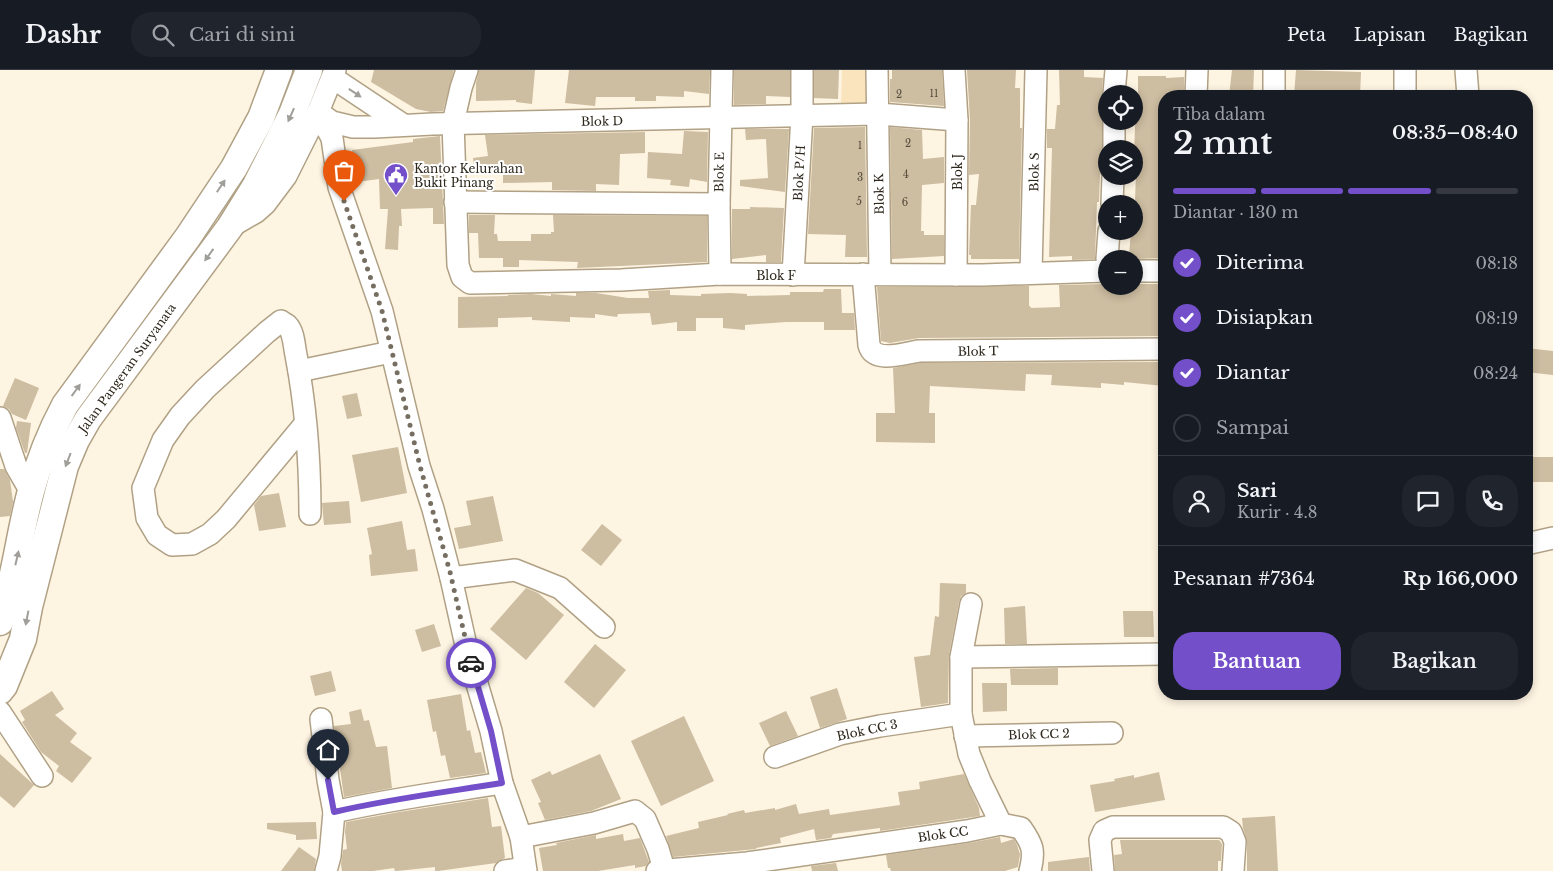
<!DOCTYPE html>
<html lang="id">
<meta charset="utf-8">
<style>
body{margin:0;font-family:"Libre Baskerville",serif;background:#20242c;color:#f1f3f6;height:100vh;display:flex;flex-direction:column;font-size:19px;white-space:nowrap}
*{box-sizing:border-box;margin:0}
p{font-size:16px;color:#9ea1a6}
.icon{flex:none;width:28px;height:28px;fill:none;stroke:currentColor;stroke-width:2;stroke-linecap:round;stroke-linejoin:round}
.map{position:relative;flex:1;overflow:hidden}
.drawer{position:absolute;left:1158px;top:20px;width:375px;height:610px;display:flex;flex-direction:column;background:#171b24;border-radius:20px;box-shadow:0 2px 8px #0003}
.drawer>*{flex:none}
.tools{position:absolute;left:1098px;top:15px;display:grid;gap:10px}
.tools a{display:grid;place-items:center;width:45px;height:45px;border-radius:50%;background:#171b24;box-shadow:0 2px 8px #0003;font-size:25px}
.pin{position:absolute;display:grid;place-items:center;width:42px;height:42px;color:#fff;margin:-51px -21px;border-radius:50% 50% 50% 0;rotate:-45deg;box-shadow:0 0 5px #0007}
.pin .icon{rotate:45deg}
.courier{position:absolute;display:grid;place-items:center;width:50px;height:50px;margin:-25px;border:4px solid #7350ca;border-radius:50%;background:#fff;color:#222;box-shadow:0 1px 6px #0007}
.overview em{font-style:normal;font-weight:600}
.overview div{display:flex;flex-direction:column-reverse}
.overview{display:flex;align-items:center;justify-content:space-between;height:85px;padding:0 15px}
h1{font-size:32px;font-weight:600;line-height:38px}
.bar{display:grid;grid-template-columns:repeat(4,1fr);gap:8px 5px;align-content:center;height:60px;padding:0 15px}
.bar i{height:6px;border-radius:4px;background:#363941}
.bar .on{background:#7350ca}
.bar p{grid-column:span 4}
.line{display:flex;align-items:center;gap:12px;padding:0 15px;border-top:1px solid #363941}
.line div{flex:1}
.round{display:grid;place-items:center;flex:none;width:52px;height:52px;border-radius:20px;background:#20242c}
ol{padding:0 15px;list-style:none}
li{display:flex;align-items:center;gap:15px;height:55px}
li p{margin-inline-start:auto}
li .icon{padding:5px;border-radius:50%;background:#7350ca;color:#fff;stroke-width:4}
li:last-child{color:#9ea1a6}
li i{width:28px;height:28px;border:2px solid #363941;border-radius:50%}
.action{display:flex;gap:10px;margin-top:auto;padding:10px 15px}
.action a{flex:1;height:58px;border-radius:20px;background:#7350ca;color:#fff;font-size:20px;font-weight:600;line-height:58px;text-align:center}
.action a+a{background:#20242c;color:#f1f3f6}
header{display:flex;align-items:center;gap:30px;box-sizing:border-box;height:70px;padding:0 25px;background:#171b24;border-bottom:1px solid #363941}
header strong{font-size:24px}
nav{display:flex;gap:28px;margin-inline-start:auto;font-size:18px}
.search{width:350px;height:45px;background:#20242c;display:flex;align-items:center;gap:12px;box-sizing:border-box;padding:0 18px;border-radius:20px;color:#9ea1a6;font-size:19px}
.map>svg:first-child{display:block}
.green{fill:#fae4bd}
.building{fill:#cdbda1}
.lines{fill:none;stroke-linecap:round;stroke-linejoin:round}
.minor-casing{stroke:#b0a185;stroke-width:24}
.major-casing{stroke:#b0a185;stroke-width:29}
.minor{stroke:#fff;stroke-width:21}
.major{stroke:#fff;stroke-width:26}
.oneway{fill:#a09e99}
.done{stroke:#766f61;stroke-width:5;stroke-dasharray:0 9}
.route{stroke:#7350ca;stroke-width:6}
.labels{text-anchor:middle;dominant-baseline:central;stroke-width:4;stroke-linejoin:round;paint-order:stroke}
.number-label{font-size:10px;fill:#554c3d}
.street-label{font-size:12px;fill:#2d271c;stroke:#fff}
.poi-label{font-size:12px;fill:#2d271c;stroke:#fff;text-anchor:start}
</style>
<header>
<strong>Dashr</strong>
<div class="search"><svg class="icon" aria-label="search" viewBox="0 0 24 24"><circle cx="10" cy="10" r="6"/><path d="M15 15l6 6"/></svg>Cari di sini</div>
<nav><a>Peta</a><a>Lapisan</a><a>Bagikan</a></nav>
</header>
<div class="map">
<svg width="1553" height="801" viewBox="0 0 1553 801">
<rect width="100%" height="100%" fill="#fef4e2"/>
<path class="green" d="M842,0H873L874,38L841,34Z"/>
<g class="building">
<path d="M374,0H454L443,41L431,42L416,39L371,12Z"/>
<path d="M479,0H535L532,34L516,32V30L476,31V13Z"/>
<path d="M569,0H710L709,24L684,21V27L656,26V31H635V27H596L595,36L565,33Z"/>
<path d="M734,0H790V27L766,26V34L734,35Z"/>
<path d="M814,0H839L838,29L814,28Z"/>
<path d="M892,0H942L944,36L890,32V9H892Z"/>
<path d="M967,0H1016L1015,18H1020V58H1022L1019,189H971V185H969L971,135H976L979,104L969,105L970,50Z"/>
<path d="M1059,0H1084V7L1103,8L1102,23L1106,42L1103,45L1102,51V79L1103,85L1106,88V96L1100,105L1099,132H1097L1095,189L1072,190V186L1049,187L1052,78H1047V59H1055L1057,35H1060Z"/>
<path d="M1232,0H1254L1253,26H1229Z"/>
<path d="M1296,0L1361,2L1360,26H1294Z"/>
<path d="M1138,6H1166V8L1184,7V26H1164L1163,28L1164,188L1134,189V186L1129,185L1131,161H1134L1136,102H1134V84L1136,32H1138Z"/>
<path d="M865,57L867,187H845L846,165L808,164L814,58Z"/>
<path d="M890,57L922,60L923,89L944,87V113L922,115L921,161H924V165H944V186L892,189Z"/>
<path d="M745,59H789L785,122L740,116V110L768,108L766,69L746,70Z"/>
<path d="M684,61L708,62L707,112L690,109L689,117L670,115L671,110L647,108L648,82L682,84Z"/>
<path d="M645,62V83L620,84L619,115L596,114V121L552,120V112L503,113V100L475,103L473,88L488,86L485,65Z"/>
<path d="M440,66L444,154H433V138L401,139L402,156H399L398,180L385,179L388,139H380L379,109L357,112L352,80L413,72V69Z"/>
<path d="M750,137L784,138L781,192H766V185L732,189V139H750Z"/>
<path d="M469,145H495L494,164H497L498,171H531V164H551V162H554L553,145L707,146V192L577,198L578,192L519,190V197H503V188H479L478,163H469Z"/>
<path d="M1134,214H1164V266L919,268L890,273L881,271L877,217L1029,216V236H1030L1031,238L1060,237L1059,215L1105,214V216H1134Z"/>
<path d="M824,219H841L842,243H854L855,260H824V252H786L745,255V260L723,258V248H696V261H677V252L652,255L650,243L618,244L617,247L595,244V248L570,247V252L532,250V247L498,248V257L458,258V227L508,226V225L531,224L551,226V224L576,226V223H596L628,228H649L648,221L670,220V225L701,226V224L730,223L747,224V226L790,225V222H823Z"/>
<path d="M1526,278L1553,281V305L1526,302Z"/>
<path d="M1164,292V316L1124,312V315L1101,313V318L1051,315L1052,305L1026,304L1025,321L930,316L929,343H935V373L876,372V343H895L893,298L920,293Z"/>
<path d="M15,308L39,318L26,350L12,344L9,339L3,336Z"/>
<path d="M357,323L362,346L347,349L342,326Z"/>
<path d="M17,351L31,353L27,383H25L16,358Z"/>
<path d="M398,377L407,423L361,432L352,385Z"/>
<rect x="1532" y="387" width="21" height="25"/>
<path d="M0,399H4L10,410L13,432L10,446L0,447Z"/>
<path d="M279,423L286,457L259,461L254,435L261,426Z"/>
<path d="M493,426L503,471L459,479L454,458L471,455L466,431Z"/>
<path d="M349,431L351,453L324,455L322,433Z"/>
<path d="M402,451L407,480L415,479L418,501L371,506L369,485L372,484L367,458Z"/>
<path d="M602,454L622,470L601,496L581,480Z"/>
<path d="M940,513L966,514V523L961,526L959,532L949,585L948,633L921,637L914,587L930,585L935,546L939,547Z"/>
<path d="M526,518L538,523L564,545L526,590L490,559Z"/>
<path d="M1025,536L1027,574H1005L1004,538Z"/>
<path d="M1123,541H1153L1154,567H1124Z"/>
<path d="M434,554L441,576L422,582L415,560Z"/>
<path d="M595,574L626,600L594,638L564,612Z"/>
<path d="M1058,598V615H1011L1010,599Z"/>
<path d="M331,601L336,621L315,626L310,606Z"/>
<path d="M982,613H1007V641L983,642Z"/>
<path d="M837,618L847,649L820,658L810,627Z"/>
<path d="M52,621L64,639L55,645L77,663L70,672L92,688L72,713L56,701L59,696L41,682L22,652L25,650L20,641Z"/>
<path d="M461,624L467,661L470,660L475,683L481,682L486,703L450,708L445,685L441,686L436,661L433,662L427,630Z"/>
<path d="M361,639L364,651L369,650L376,677L387,676L392,718L344,727L334,656L351,654L349,642Z"/>
<path d="M786,641L798,666L770,676L759,653Z"/>
<path d="M684,646L714,711L661,736L631,671Z"/>
<path d="M0,684L34,715L14,738L0,726Z"/>
<path d="M600,684L621,729L591,741L545,750L538,733L541,732L531,710L550,701L552,705Z"/>
<path d="M1159,702L1165,730L1095,742L1090,715L1115,711L1114,709L1134,705V708Z"/>
<path d="M964,704L979,738L980,746L880,761V758L833,764L831,768L816,770L814,759L780,768L781,773L756,778V779L673,787L666,766L699,758L698,752L728,745L727,744L744,740L745,743L775,738V740L796,734L799,744L829,739L830,745L900,735L898,722L920,719L919,712Z"/>
<path d="M488,728L492,757L501,756L505,788L496,793L438,801H435V797L397,801H395L394,798L373,801H342L341,794L343,780L347,779L345,762L346,752L399,742Z"/>
<path d="M1275,746L1278,801H1247V772L1243,758L1242,748Z"/>
<path d="M316,752L317,769L296,770V765L267,759V753Z"/>
<path d="M623,764L624,771L640,768L649,792L646,796L635,798V795L598,801H543L539,778L557,775L556,773L596,765V769Z"/>
<path d="M1000,767L1001,773L1014,769L1017,775L1020,784L1018,797L1005,801H891L890,798H888L886,785L969,773Z"/>
<path d="M1120,770H1219L1222,774L1221,791H1218V801H1115L1114,785L1122,784Z"/>
<path d="M299,777L316,789L314,801H281Z"/>
<path d="M1089,787L1090,801H1048V792Z"/>
<path d="M836,793L838,801H812L811,796Z"/>
</g>
<g class="lines">
<g class="minor-casing">
<g id="minor">
<path d="M467,0L461,18L453,53L458,195L462,207L470,213L621,210L720,204L982,205L1106,201"/>
<path d="M877,0L880,204"/>
<path d="M954,0L957,50L956,205"/>
<path d="M1466,0L1468,26"/>
<path d="M333,8L402,54"/>
<path d="M1114,24L1116,0"/>
<path d="M1196,26L1197,0"/>
<path d="M1274,26V0"/>
<path d="M1405,26V0"/>
<path d="M318,42L332,52L353,57H374L433,54L878,44L957,50"/>
<path d="M315,48L327,59L332,68L339,117L382,241L419,396L433,439L451,508L467,580L491,661L502,713L521,767L526,801"/>
<path d="M1114,79V51"/>
<path d="M455,132L719,134"/>
<path d="M1112,134L1113,106"/>
<path d="M230,157L256,142L265,134L286,106L318,42L335,0"/>
<path d="M1107,189L1109,161"/>
<path d="M1134,201H1164"/>
<path d="M1031,203L1036,0"/>
<path d="M720,204L719,134L722,0"/>
<path d="M863,204L869,275C874,294 905,283 919,281L1164,279"/>
<path d="M793,205L802,45V0"/>
<path d="M299,301L391,282"/>
<path d="M0,348L16,396L31,422"/>
<path d="M305,354L226,449L210,464L192,474L172,475L157,465L147,448L143,418L163,370L180,346L205,319L267,262L281,251C282,252 287,255 287,255C294,262 294,276 296,285C306,337 310,391 310,444"/>
<path d="M1526,474L1553,468"/>
<path d="M451,508L515,500L560,518L604,557"/>
<path d="M971,534L961,587V644L969,684L980,711L1001,754"/>
<path d="M961,587L1164,584"/>
<path d="M0,642L42,706"/>
<path d="M321,649L328,710L334,742"/>
<path d="M965,666L1112,663"/>
<path d="M775,687L840,664L880,656L961,644"/>
<path d="M521,767L594,753L635,741L645,749L658,779L664,799"/>
<path d="M326,801L330,786L334,742C390,729 446,722 502,713"/>
<path d="M505,801L525,798"/>
<path d="M657,801L747,793L967,761L1001,754L1021,758C1033,775 1035,781 1030,801"/>
<path d="M1103,801L1100,770L1104,761L1113,757H1223L1231,762L1235,772L1233,801"/>
</g>
</g>
<g class="major-casing">
<g id="major">
<path d="M0,552C15,510 19,464 31,421C39,391 50,363 65,335L188,167L234,98L261,48L279,0"/>
<path d="M0,621L4,616L23,569L29,537L65,396L76,370L88,349L230,157L256,115L292,44L309,0"/>
</g>
</g>
<use href="#minor" class="minor"/>
<use href="#major" class="major"/>
</g>
<defs><path id="oneway-solid" d="M-6-.8H1V-3.2L6.5 0L1 3.2V.8H-6Z" transform="scale(1.25)"/></defs>
<g class="oneway">
<use href="#oneway-solid" transform="translate(355 23) rotate(34)"/>
<use href="#oneway-solid" transform="translate(291 45) rotate(114)"/>
<use href="#oneway-solid" transform="translate(221 116) rotate(-56)"/>
<use href="#oneway-solid" transform="translate(209 185) rotate(126)"/>
<use href="#oneway-solid" transform="translate(76 320) rotate(-54)"/>
<use href="#oneway-solid" transform="translate(68 390) rotate(111)"/>
<use href="#oneway-solid" transform="translate(17 488) rotate(-77)"/>
<use href="#oneway-solid" transform="translate(27 548) rotate(101)"/>
</g>
<g class="lines">
<path class="done" d="M344,131L382,241L420,396L450,502L471,593"/>
<path class="route" d="M328,710L334,742C389,729 446,722 502,713L491,661L471,593"/>
</g>
<defs>
<g id="civic-pin" transform="scale(1.25)"><path d="M0 17L-7.5 6A9.5 9.5 0 1 1 7.5 6Z" fill="#7350ca" stroke="#fff"/><path d="M-.6-6.5H3V-4.5H.6V-3L4-1V1h2V6H-6V1h2V-1L-.6-3ZM-1.2 2.5V6h2.4V2.5Z" fill="#fff"/></g>
</defs>
<g fill-rule="evenodd">
<use href="#civic-pin" x="396" y="105"/>
</g>
<g class="labels">
<g class="number-label">
<text x="934" y="23">11</text>
<text x="899" y="24">2</text>
<text x="908" y="73">2</text>
<text x="860" y="75">1</text>
<text x="906" y="104">4</text>
<text x="860" y="107">3</text>
<text x="859" y="131">5</text>
<text x="905" y="132">6</text>
</g>
<g class="street-label">
<text transform="translate(602 51) rotate(-1)">Blok D</text>
<text transform="translate(719 102) rotate(-89)">Blok E</text>
<text transform="translate(957 102) rotate(-90)">Blok J</text>
<text transform="translate(1034 102) rotate(-89)">Blok S</text>
<text transform="translate(799 103) rotate(-87)">Blok P/H</text>
<text transform="translate(879 124) rotate(-91)">Blok K</text>
<text x="776" y="205">Blok F</text>
<text transform="translate(978 281) rotate(-1)">Blok T</text>
<text transform="translate(127 298) rotate(-54)">Jalan Pangeran Suryanata</text>
<text transform="translate(867 660) rotate(-12)">Blok CC 3</text>
<text transform="translate(1039 664) rotate(-2)">Blok CC 2</text>
<text transform="translate(943 764) rotate(-8)">Blok CC</text>
</g>
<g class="poi-label">
<text x="414" y="98">Kantor Kelurahan<tspan x="414" dy="14">Bukit Pinang</tspan></text>
</g>
</g>
</svg>
<div class="tools">
<a><svg class="icon" aria-label="locate" viewBox="0 0 24 24"><circle cx="12" cy="12" r="6"/><path d="M12 2v4M12 18v4M2 12h4M18 12h4"/></svg></a>
<a><svg class="icon" aria-label="layers" viewBox="0 0 24 24"><path d="M12 4l9 5-9 5-9-5zM3 14l9 5 9-5"/></svg></a>
<a>+</a>
<a>−</a>
</div>
<div class="pin" style="left:344px;top:131px;background:#ea580c"><svg class="icon" aria-label="bag" viewBox="0 0 24 24"><path d="M5 8h14l-1 12H6zM9 8a3 3 0 0 1 6 0"/></svg></div>
<div class="pin" style="left:328px;top:710px;background:#1f2937"><svg class="icon" aria-label="home" viewBox="0 0 24 24"><path d="M3 11l9-7 9 7M6 9v11h12V9"/></svg></div>
<div class="courier" style="left:471px;top:593px"><svg class="icon" aria-label="car" viewBox="0 0 24 24"><path d="M5 17H2v-5l4-1 3-4h7l3 4 3 1v5h-3M9 17h6M6 11h13"/><circle cx="7" cy="17" r="2"/><circle cx="17" cy="17" r="2"/></svg></div>
<section class="drawer">
<div class="overview"><div><h1>2 mnt</h1><p>Tiba dalam</p></div><em>08:35–08:40</em></div>
<div class="bar"><i class="on"></i><i class="on"></i><i class="on"></i><i></i><p>Diantar · 130 m</p></div>
<ol>
<li><svg class="icon" aria-label="check" viewBox="0 0 24 24"><path d="M5 12l5 5 9-10"/></svg>Diterima<p>08:18</p></li>
<li><svg class="icon" aria-label="check" viewBox="0 0 24 24"><path d="M5 12l5 5 9-10"/></svg>Disiapkan<p>08:19</p></li>
<li><svg class="icon" aria-label="check" viewBox="0 0 24 24"><path d="M5 12l5 5 9-10"/></svg>Diantar<p>08:24</p></li>
<li><i></i>Sampai</li>
</ol>
<div class="line" style="height:90px"><a class="round"><svg class="icon" aria-label="person" viewBox="0 0 24 24"><circle cx="12" cy="8" r="4"/><path d="M4 21q1-7 8-7t8 7"/></svg></a><div><b>Sari</b><p>Kurir · 4.8</p></div><a class="round"><svg class="icon" aria-label="chat" viewBox="0 0 24 24"><path d="M4 5h16v11H9l-5 4z"/></svg></a><a class="round"><svg class="icon" aria-label="phone" viewBox="0 0 24 24"><path d="M5 4h4l2 5-3 2q2 4 5 5l2-3 5 2v4C11 20 4 13 5 4z"/></svg></a></div>
<div class="line" style="height:65px"><div>Pesanan #7364</div><b>Rp 166,000</b></div>
<div class="action"><a>Bantuan</a><a>Bagikan</a></div>
</section>
</div>
